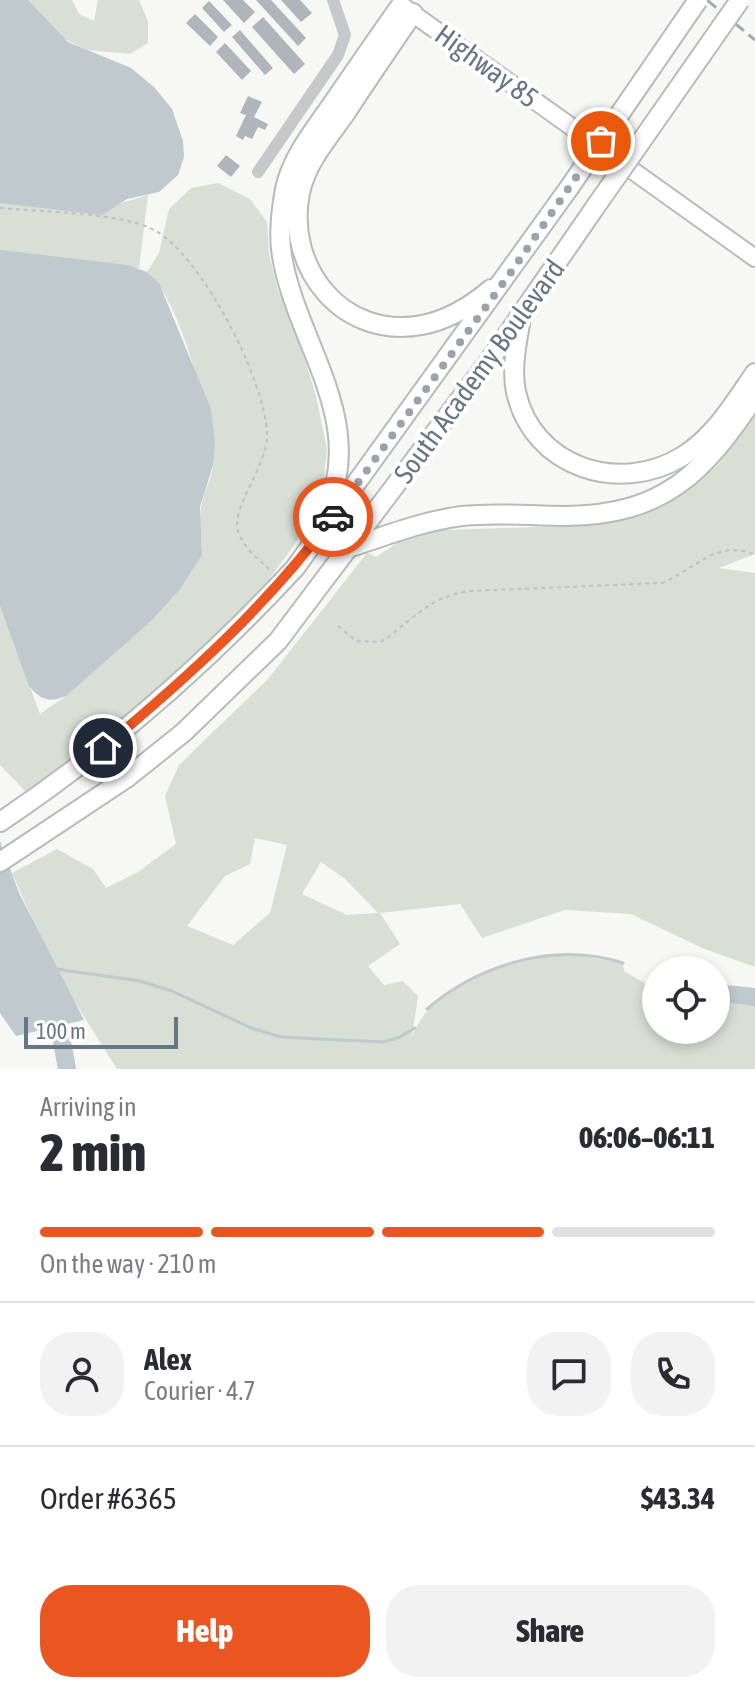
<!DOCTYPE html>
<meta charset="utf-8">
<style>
body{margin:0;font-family:"Asap Condensed",sans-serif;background:#f2f2f3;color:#2b2b33;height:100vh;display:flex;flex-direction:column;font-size:30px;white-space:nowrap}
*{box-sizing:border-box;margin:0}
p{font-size:26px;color:#7c7c81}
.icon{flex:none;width:44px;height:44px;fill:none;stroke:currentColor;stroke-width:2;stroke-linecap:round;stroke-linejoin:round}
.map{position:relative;height:1069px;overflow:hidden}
.side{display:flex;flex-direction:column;background:#fff;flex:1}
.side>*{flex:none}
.controls{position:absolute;left:642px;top:956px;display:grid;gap:16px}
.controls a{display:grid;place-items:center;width:88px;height:88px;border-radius:50%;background:#fff;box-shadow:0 4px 12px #0003;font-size:40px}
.scale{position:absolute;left:24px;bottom:20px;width:154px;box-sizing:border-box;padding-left:8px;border:4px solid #657686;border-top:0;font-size:22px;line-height:28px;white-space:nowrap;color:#657686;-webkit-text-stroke:6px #fff;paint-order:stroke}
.pin{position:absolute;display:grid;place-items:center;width:68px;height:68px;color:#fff;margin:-34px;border:4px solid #fff;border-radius:50%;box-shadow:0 2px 8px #0007}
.courier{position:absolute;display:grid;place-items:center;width:80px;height:80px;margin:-40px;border:6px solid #e95622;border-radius:50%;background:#fff;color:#222;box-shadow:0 2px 10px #0007}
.head em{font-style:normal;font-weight:800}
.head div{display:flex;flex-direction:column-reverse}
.head{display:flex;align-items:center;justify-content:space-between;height:136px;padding:0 40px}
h1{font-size:52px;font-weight:800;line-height:60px}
.bar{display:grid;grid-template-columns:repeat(4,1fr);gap:12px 8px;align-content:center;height:96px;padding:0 40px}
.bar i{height:10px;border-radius:6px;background:#e1e1e2}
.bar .on{background:#e95622}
.bar p{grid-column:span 4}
.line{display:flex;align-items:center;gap:20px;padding:0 40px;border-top:2px solid #e1e1e2}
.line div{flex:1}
.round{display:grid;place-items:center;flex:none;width:84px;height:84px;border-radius:32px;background:#f2f2f3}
.primary-button{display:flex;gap:16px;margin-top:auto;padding:16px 40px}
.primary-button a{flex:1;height:92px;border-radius:32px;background:#e95622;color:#fff;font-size:32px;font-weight:800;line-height:92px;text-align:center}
.primary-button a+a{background:#f2f2f3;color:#2b2b33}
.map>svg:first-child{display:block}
.green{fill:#d8dfd5;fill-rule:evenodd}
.water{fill:#bfc9ce}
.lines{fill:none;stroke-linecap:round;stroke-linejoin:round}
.stream{stroke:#bfc9ce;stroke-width:3}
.river{stroke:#bfc9ce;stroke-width:18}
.building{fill:#aeb5bb}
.major-casing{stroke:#b8bcc0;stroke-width:20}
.highway-casing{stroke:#b7bbbe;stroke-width:22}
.path{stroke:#bec1c3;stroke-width:2;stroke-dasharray:4 4;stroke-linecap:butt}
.minor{stroke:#c5c9cc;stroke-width:12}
.major{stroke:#fff;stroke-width:16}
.highway{stroke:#fff;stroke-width:18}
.rail{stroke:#a5abb1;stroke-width:3;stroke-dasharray:12 6;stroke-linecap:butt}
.highway-bridge-casing{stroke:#b7bbbe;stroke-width:22;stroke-linecap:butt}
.highway-bridge{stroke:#fff;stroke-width:18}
.done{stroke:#98a3ac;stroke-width:8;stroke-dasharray:0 14.4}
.route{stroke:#e95622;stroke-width:10}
.labels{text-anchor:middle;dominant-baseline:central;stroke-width:8;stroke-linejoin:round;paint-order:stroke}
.street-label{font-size:28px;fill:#657686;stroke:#fff}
</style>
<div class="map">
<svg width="755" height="1069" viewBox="0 0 755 1069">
<rect width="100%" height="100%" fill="#f7f7f4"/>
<g class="green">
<path d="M28,0H72L79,14L94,21L98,0H139L148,21V43L130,54L87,50L61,37Z"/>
<path d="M218,183L250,199L267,222L269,254L278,290L303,354L316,396L327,449L324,478L313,512L293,547L248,607L96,748L27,793L0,765V606L40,714L66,696L202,548C201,531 198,515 203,499C206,487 213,475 213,463C212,421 180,297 147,272L159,253L169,209L191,188Z"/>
<path d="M148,195L139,268L0,251V203L118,204Z"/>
<path d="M755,413V554L719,568L755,573V967L702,948L631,914L565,910L482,938L460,904L380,913L400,944L368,966L384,985L403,981L418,996L412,1037C430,984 516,954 568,955C586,955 605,961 623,963L624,971L656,990V1030H716V1000L755,1006V1069H117L54,969L12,873L57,849L93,869L106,888L138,872L176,844L165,796L179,765L268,679L367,553L376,557L415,531L596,525L660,508L717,466ZM255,838L287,845L270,913L233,945L187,926L225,876L250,864ZM321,862L344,878L378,913L347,915L302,894Z"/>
</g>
<g class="water">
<path d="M0,0H28L68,42L131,68L154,87L172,109L183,141L184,157L178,175L159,192L127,199L102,215L0,203Z"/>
<path d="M0,250L128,265L147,272L159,283L211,409L215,444L213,465L200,507L202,555L180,589L151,621L66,696C50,703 40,700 29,686L0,606Z"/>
<path d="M0,841L19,893L84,1020L16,1036L0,1013Z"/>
<path d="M716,984L755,988V1006L716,1001Z"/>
</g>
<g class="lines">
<g class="stream">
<path d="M56,969L140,981L172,991L251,1028L281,1037L383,1042L398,1038L415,1028"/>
<path d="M427,1009C479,964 556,941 623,963"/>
</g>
<path class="river" d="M55,1003L67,1069"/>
</g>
<g class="building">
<path d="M223,0H243L255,12L244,23Z"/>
<path d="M256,0H271L306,38L298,46Z"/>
<path d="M281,0H300L312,13L301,22Z"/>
<path d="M209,1L232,25L224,32L202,8Z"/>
<path d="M195,14L218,37L210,46L186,23Z"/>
<path d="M263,17L305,64L294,74L252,27Z"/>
<path d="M240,30L273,68L265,75L232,37Z"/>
<path d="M225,43L251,71L242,80L216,52Z"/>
<path d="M248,96L262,102L254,117L268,124L265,130L258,127L252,139L245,136L243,140L236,136L246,115L240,113Z"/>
<path d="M226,155L240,166L231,177L217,166Z"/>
</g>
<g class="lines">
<g class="major-casing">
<path id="major" d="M405,8L755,258"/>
</g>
<g class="highway-casing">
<g id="highway">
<path d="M413,13C390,47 367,80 345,114C328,138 306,163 300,193C285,267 342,340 422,325C448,320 471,306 491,289"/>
<path d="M521,318C517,342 511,368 516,392C533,468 620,495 683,456C715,436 734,403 755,373"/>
<path d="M320,523C374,426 297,347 282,256C278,234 281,211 285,189C292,156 316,128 335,100C357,68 379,36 401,5"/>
<path d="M351,547C388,535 423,521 462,516C496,512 531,516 566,516C664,515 704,473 755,396"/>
<path d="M0,822C109,749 206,664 295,568L569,188"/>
<path d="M0,862L128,777L184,732L278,641L489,361L596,206"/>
</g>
</g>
<g class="path">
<path d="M0,208C40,212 123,212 156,231C203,259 265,379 267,434C268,465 231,507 238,531C242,546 258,559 269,569"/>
<path d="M338,626L356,641L381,642C413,620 427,598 468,591L662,583C695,570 716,538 755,555"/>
</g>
<path class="minor" d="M258,172L338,55L345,35L333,0"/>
<use href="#major" class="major"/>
<use href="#highway" class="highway"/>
<path class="rail" d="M707,0L755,40"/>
<g class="highway-bridge-casing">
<g id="highway-bridge">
<path d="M569,188L698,0"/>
<path d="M596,206L740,0"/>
</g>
</g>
<use href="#highway-bridge" class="highway-bridge"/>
</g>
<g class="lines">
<path class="done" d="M333,517L509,275L601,141"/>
<path class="route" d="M103,748C188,677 267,606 333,517"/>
</g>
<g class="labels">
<g class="street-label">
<text transform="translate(487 66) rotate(36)">Highway 85</text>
<text transform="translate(479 371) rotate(-54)">South Academy Boulevard</text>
</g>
</g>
</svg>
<div class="controls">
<a><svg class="icon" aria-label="locate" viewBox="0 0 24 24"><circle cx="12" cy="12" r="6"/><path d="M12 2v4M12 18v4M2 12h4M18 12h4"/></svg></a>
</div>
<div class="scale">100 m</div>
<div class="pin" style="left:601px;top:141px;background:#ea580c"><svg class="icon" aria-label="bag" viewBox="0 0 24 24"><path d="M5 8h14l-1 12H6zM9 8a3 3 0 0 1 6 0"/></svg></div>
<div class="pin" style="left:103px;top:748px;background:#1f2937"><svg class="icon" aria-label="home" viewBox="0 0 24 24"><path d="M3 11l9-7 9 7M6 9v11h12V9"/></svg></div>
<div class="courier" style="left:333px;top:517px"><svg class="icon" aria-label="car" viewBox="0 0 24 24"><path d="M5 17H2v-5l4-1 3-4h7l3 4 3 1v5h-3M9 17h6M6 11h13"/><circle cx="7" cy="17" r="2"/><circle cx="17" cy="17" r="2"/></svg></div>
</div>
<section class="side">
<div class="head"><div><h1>2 min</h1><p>Arriving in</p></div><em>06:06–06:11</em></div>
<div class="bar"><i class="on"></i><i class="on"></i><i class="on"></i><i></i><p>On the way · 210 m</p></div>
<div class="line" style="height:144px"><a class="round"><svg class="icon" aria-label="person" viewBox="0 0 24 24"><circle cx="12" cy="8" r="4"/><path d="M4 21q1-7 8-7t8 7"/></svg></a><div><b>Alex</b><p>Courier · 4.7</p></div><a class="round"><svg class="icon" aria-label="chat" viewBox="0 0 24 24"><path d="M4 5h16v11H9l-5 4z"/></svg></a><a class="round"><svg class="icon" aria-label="phone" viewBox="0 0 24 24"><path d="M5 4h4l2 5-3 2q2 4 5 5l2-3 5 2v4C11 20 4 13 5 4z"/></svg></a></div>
<div class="line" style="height:104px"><div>Order #6365</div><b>$43.34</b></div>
<div class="primary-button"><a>Help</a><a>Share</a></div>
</section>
